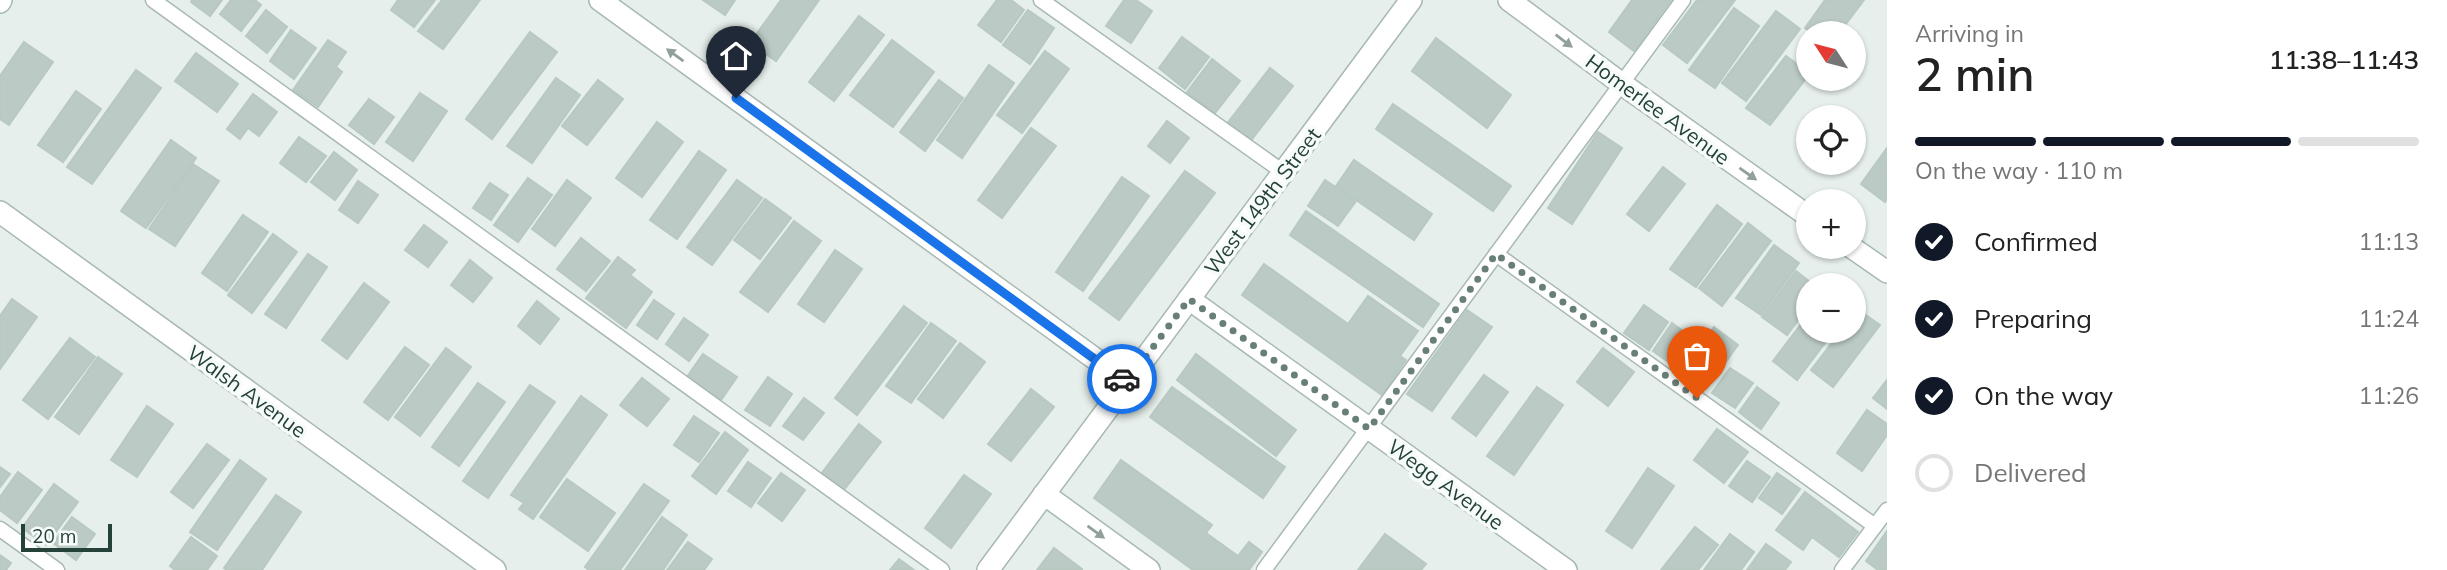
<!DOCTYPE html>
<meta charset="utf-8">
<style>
body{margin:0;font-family:Mulish,sans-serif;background:#f2f2f2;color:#222;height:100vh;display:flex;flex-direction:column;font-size:26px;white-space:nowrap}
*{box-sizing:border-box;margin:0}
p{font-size:23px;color:#767676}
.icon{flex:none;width:38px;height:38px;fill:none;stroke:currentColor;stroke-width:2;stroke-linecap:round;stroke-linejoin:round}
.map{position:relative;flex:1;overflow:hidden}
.details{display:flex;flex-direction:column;background:#fff;width:560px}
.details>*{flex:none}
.needle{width:46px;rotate:306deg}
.fabs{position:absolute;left:1796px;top:21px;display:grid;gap:14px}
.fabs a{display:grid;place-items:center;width:70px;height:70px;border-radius:50%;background:#fff;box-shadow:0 2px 5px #0004;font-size:35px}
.scale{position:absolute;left:21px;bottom:18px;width:91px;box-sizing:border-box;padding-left:7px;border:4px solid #24423a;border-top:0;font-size:19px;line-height:24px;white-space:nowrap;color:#24423a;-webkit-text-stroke:5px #f7fbf9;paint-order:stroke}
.pin{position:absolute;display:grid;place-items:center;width:60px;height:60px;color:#fff;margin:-72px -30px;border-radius:50% 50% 50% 0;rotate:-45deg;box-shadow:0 0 7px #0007}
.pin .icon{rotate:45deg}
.courier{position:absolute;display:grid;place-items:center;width:70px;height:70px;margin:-35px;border:5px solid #1a73e8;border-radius:50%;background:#fff;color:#222;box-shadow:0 2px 9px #0007}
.head em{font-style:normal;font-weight:600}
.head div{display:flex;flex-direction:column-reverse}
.head{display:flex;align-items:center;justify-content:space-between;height:119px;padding:0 28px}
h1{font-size:46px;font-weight:600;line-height:52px}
.bar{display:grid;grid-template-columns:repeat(4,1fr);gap:10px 7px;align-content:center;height:84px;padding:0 28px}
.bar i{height:9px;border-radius:5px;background:#e0e0e0}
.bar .current{background:#111827}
.bar p{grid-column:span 4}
ol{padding:0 28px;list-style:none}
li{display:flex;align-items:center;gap:21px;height:77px}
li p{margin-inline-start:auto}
li .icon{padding:7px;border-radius:50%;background:#111827;color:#fff;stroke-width:4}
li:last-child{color:#767676}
li i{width:38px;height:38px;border:4px solid #e0e0e0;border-radius:50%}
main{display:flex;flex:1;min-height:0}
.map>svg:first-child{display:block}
.building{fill:#bbcac4;stroke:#b8c9c2;stroke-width:2}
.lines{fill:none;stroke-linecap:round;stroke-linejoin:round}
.lane-casing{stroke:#a8b8b2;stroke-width:17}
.street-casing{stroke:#a8b8b2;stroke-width:24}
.secondary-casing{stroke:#a4bbb3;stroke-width:24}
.lane{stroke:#fff;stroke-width:14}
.street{stroke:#fff;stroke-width:21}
.secondary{stroke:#fff;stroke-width:21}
.oneway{fill:#92a09c}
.done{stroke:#687f78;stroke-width:7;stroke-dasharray:0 12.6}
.route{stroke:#1a73e8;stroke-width:9}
.labels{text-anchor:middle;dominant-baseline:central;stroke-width:7;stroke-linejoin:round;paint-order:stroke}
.street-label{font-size:21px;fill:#24423a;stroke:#f7fbf9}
</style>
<main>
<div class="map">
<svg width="1887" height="570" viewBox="0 0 1887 570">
<rect width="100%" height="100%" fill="#e6efeb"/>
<g class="building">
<path d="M192,0H222L210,16L191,2Z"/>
<path d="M231,0H255L261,5L241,31L220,14Z"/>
<path d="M398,0H435L414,27L391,10Z"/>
<path d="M442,0H480L443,49L418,31Z"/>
<path d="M703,0H735L725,15Z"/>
<path d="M781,0H819L776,61L750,43Z"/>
<path d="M997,0H1011L1024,10L1001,42L978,25Z"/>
<path d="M1124,0H1136L1152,11L1131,43L1106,26Z"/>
<path d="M1632,0H1671L1634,51L1609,32Z"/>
<path d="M1697,0H1735L1687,63L1663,45Z"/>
<path d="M1825,0H1864L1839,33H1812L1805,28Z"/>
<path d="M1734,8L1759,26L1715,88L1689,70Z"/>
<path d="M266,10L287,27L267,53L246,36Z"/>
<path d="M1028,10L1054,28L1030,64L1003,45Z"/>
<path d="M1776,11L1800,29L1746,101L1722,83Z"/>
<path d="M859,16L884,35L834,101L809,82Z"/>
<path d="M291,30L316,48L294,79L270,61Z"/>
<path d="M530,32L557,52L492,139L466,119Z"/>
<path d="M1182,37L1209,57L1185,89L1159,68Z"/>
<path d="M1436,38L1511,95L1487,128L1412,71Z"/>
<path d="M328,40L346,52L336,67L342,72L318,107L293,90Z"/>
<path d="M892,40L934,72L893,127L850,95Z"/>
<path d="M24,42L53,62L9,125L0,119V76Z"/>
<path d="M1045,51L1069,69L1022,133L997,115Z"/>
<path d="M196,53L238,84L217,112L175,81Z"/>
<path d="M1786,56L1808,72V76L1770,125L1746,108Z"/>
<path d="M1212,59L1240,81L1215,113L1187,92Z"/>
<path d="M989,65L1014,83L962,158L937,140Z"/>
<path d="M1270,68L1293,86L1249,143L1226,125Z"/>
<path d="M136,70L161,88L92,184L67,167Z"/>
<path d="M556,78L580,95L532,163L507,146Z"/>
<path d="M598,80L623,99L587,145L562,126Z"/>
<path d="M939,80L963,98L925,151L900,132Z"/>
<path d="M76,91L101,109L63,162L38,145Z"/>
<path d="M420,93L447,111L413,161L386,142Z"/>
<path d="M253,94L277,112L259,136L248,128L240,139L227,129Z"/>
<path d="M369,99L394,117L374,144L349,125Z"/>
<path d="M1393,104L1511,186L1493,211L1376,129Z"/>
<path d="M1167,121L1189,138L1170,163L1148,146Z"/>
<path d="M657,122L683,142L642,197L616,178Z"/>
<path d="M1031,128L1056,146L1002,218L978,200Z"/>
<path d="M1598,132L1622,148L1572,224L1548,208Z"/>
<path d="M299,137L326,156L306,182L280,163Z"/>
<path d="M171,140L196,158L146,228L121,211Z"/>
<path d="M1887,148V199L1885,202L1861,184Z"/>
<path d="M699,151L726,170L677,239L650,220Z"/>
<path d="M334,152L357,170L335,200L311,182Z"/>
<path d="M1354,160L1432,214L1414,240L1336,186Z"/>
<path d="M193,164L219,181L175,246L149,229Z"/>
<path d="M1663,167L1685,184L1649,231L1627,214Z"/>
<path d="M1185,171L1215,193L1119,320L1089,298Z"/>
<path d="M1122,177L1149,196L1083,291L1056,272Z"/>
<path d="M528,178L552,195L518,242L494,225Z"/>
<path d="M567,180L591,198L555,246L532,229Z"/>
<path d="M737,180L762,198L712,265L687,247Z"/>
<path d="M1325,180L1356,201L1338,226L1308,206Z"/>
<path d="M358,181L378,195L358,223L339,210Z"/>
<path d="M490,183L508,195L491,220L473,208Z"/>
<path d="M765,199L791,218L760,259L734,240Z"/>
<path d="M1717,205L1742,224L1696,287L1670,269Z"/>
<path d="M1306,211L1439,304L1423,327L1290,235Z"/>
<path d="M243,215L268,232L227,291L202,273Z"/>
<path d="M794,221L821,241L768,312L740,292Z"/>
<path d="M1748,223L1771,241L1722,306L1699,288Z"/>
<path d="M424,225L447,242L428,267L405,250Z"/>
<path d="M273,234L297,252L252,313L228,295Z"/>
<path d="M581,238L610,261L586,291L557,269Z"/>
<path d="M1774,245L1799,263L1761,315L1736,298Z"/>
<path d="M835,250L862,269L824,322L798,304Z"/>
<path d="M308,254L327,267L286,328L265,314Z"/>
<path d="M618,257L635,270L630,275L652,292L626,328L586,298Z"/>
<path d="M470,260L492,278L473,302L451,285Z"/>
<path d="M1264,264L1348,324L1368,296L1418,331L1400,356L1406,360L1382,395L1242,295Z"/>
<path d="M1796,271L1814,285H1808V307L1787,335L1762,317Z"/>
<path d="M364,283L389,302L347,359L322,340Z"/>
<path d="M12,299L37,317L0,369V316Z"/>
<path d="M654,300L674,314L657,339L637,325Z"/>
<path d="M537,301L559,319L540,344L518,326Z"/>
<path d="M1644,305L1668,322L1649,350L1624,333Z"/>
<path d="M904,306L927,323L857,415L835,398Z"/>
<path d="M1857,309L1880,325L1833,387L1811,370L1841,331H1853V314Z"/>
<path d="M1467,310L1492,327L1432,411L1407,394Z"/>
<path d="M1808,315V331H1834L1797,380L1773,361Z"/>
<path d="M684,318L708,335L689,361L666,344Z"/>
<path d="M931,323L956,341L911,403L886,386Z"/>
<path d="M1672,323L1697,341L1677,368L1653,351Z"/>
<path d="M1714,327L1738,345L1706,389L1681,371Z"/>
<path d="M70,338L95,357L48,419L23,400Z"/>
<path d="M960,343L985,362L943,418L918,399Z"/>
<path d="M405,347L429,365L388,420L364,402Z"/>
<path d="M446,348L471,367L420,436L395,417Z"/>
<path d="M1603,348L1634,372L1608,406L1577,382Z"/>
<path d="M703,354L737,377L721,400L687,377Z"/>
<path d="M1196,354L1296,430L1276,456L1177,380Z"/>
<path d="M98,357L122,374L79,434L55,417Z"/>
<path d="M1730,368L1753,383L1735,408L1712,393Z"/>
<path d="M1484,375L1508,392L1476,436L1452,418Z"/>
<path d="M768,377L792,394L770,426L745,410Z"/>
<path d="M642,378L669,399L647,426L620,405Z"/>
<path d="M1887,380V409L1873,398Z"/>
<path d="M478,383L505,402L459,466L432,447Z"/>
<path d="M530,385L555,402L488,498L463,481Z"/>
<path d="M1172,387L1285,467L1263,498L1150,417Z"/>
<path d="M1537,387L1563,405L1514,475L1487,456Z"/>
<path d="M1757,387L1779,403L1761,429L1739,412Z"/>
<path d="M1031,389L1054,407L1011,461L988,444Z"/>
<path d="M581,396L607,415L533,519L519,509L524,503L511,495Z"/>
<path d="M804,398L824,413L803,440L783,426Z"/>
<path d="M147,406L173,424L137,477L111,460Z"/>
<path d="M1867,410L1887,424V435L1862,471L1837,453Z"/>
<path d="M694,416L719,433L699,462L674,445Z"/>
<path d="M859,424L881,442L843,491L821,474Z"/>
<path d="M1717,429L1748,452L1724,483L1694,460Z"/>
<path d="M725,432L748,450L716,494L692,476Z"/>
<path d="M207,444L229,460L193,508L171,492Z"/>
<path d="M240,460L266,479L217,550L190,532Z"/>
<path d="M1121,460L1212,525L1206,533L1238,556L1249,542L1262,552L1249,570H1193L1094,498Z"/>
<path d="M1747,461L1770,477L1752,502L1729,486Z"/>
<path d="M748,462L771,478L751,507L728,491Z"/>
<path d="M0,467L10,474L0,487Z"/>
<path d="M1648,468L1674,486L1632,548L1606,531Z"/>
<path d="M18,472L42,490L17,523L0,510V497Z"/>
<path d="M781,473L805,490L782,521L758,503Z"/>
<path d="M1777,473L1800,489L1782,514L1759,498Z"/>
<path d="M964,475L991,494L951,548L925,528Z"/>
<path d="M567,479L615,513L588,551L540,517Z"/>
<path d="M54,484L78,502L46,545L22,528Z"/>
<path d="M644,484L669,501L620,570H589L585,567Z"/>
<path d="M1805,492L1858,532L1839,557L1812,537L1803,550L1776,530Z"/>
<path d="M276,495L301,512L262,570H227L224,568Z"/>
<path d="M72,517L95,534L76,560L53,543Z"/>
<path d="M662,517L687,535L663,570H625Z"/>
<path d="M1695,527L1718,545L1698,570H1661Z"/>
<path d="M1887,531V570H1878L1866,561Z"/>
<path d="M1385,534L1426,564L1421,570H1358Z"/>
<path d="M1730,534L1754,552L1741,570H1704Z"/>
<path d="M191,537L217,556L207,570H175L170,566Z"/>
<path d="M688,542L712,559L704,570H667Z"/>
<path d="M1766,544L1791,562L1785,570H1747Z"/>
<path d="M1054,548L1082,569V570H1037Z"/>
<path d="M0,555L11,563L6,570H0Z"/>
<path d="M899,559L914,570H890Z"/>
</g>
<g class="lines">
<g class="lane-casing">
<g id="lane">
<path d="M153,0L942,570"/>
<path d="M1041,0L1283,172"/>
<path d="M1496,254L1875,526"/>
<path d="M0,529L57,570"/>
<path d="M1264,570L1683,0"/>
<path d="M1842,570L1887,510"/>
</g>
</g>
<g class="street-casing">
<g id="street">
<path d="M600,0L1127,382"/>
<path d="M1509,0L1622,84L1808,216"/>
<path d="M0,212L495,570"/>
<path d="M1851,247L1887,272"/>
<path d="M1189,299L1566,570"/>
<path d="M1044,494L1149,570"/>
<path d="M988,570L1411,0"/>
</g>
</g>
<g class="secondary-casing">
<path id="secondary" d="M0,2L1,0"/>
</g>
<use href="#lane" class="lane"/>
<use href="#street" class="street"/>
<use href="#secondary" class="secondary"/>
</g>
<defs><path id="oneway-solid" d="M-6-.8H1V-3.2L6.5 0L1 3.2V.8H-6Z" transform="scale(1.75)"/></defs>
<g class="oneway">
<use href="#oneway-solid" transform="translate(1564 41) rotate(37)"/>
<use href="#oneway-solid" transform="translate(675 55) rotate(-144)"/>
<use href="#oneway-solid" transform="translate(1748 174) rotate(35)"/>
<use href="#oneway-solid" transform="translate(1096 532) rotate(36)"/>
</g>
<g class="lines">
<path class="done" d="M1122,379L1127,382L1189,299L1369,429L1496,254L1697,398"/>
<path class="route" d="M736,98L1122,379"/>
</g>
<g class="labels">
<g class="street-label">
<text transform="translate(1658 109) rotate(36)">Homerlee Avenue</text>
<text transform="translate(1262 201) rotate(-53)">West 149th Street</text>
<text transform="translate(247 391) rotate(36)">Walsh Avenue</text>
<text transform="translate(1446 484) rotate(36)">Wegg Avenue</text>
</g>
</g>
</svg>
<div class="fabs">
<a><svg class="needle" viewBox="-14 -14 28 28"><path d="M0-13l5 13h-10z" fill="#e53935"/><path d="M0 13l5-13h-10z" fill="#767676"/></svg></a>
<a><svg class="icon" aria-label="locate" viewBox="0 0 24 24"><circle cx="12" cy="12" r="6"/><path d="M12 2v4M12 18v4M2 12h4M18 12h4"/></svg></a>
<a>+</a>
<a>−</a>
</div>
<div class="scale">20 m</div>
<div class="pin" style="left:1697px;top:398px;background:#ea580c"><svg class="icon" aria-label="bag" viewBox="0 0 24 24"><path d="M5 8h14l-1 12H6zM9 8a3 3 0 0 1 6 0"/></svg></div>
<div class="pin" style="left:736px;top:98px;background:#1f2937"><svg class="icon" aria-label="home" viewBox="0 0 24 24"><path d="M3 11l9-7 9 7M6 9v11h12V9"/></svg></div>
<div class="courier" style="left:1122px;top:379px"><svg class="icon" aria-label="car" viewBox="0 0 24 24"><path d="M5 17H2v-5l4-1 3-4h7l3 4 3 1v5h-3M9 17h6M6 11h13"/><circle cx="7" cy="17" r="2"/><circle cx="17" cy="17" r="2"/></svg></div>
</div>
<section class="details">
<div class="head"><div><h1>2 min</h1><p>Arriving in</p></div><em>11:38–11:43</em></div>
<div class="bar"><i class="current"></i><i class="current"></i><i class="current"></i><i></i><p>On the way · 110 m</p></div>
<ol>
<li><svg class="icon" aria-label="check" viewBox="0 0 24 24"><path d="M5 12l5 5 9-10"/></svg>Confirmed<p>11:13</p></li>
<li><svg class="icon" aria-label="check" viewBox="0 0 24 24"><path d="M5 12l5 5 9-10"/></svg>Preparing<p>11:24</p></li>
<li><svg class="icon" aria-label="check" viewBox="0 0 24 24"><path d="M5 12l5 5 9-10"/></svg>On the way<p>11:26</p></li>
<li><i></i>Delivered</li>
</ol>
</section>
</main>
